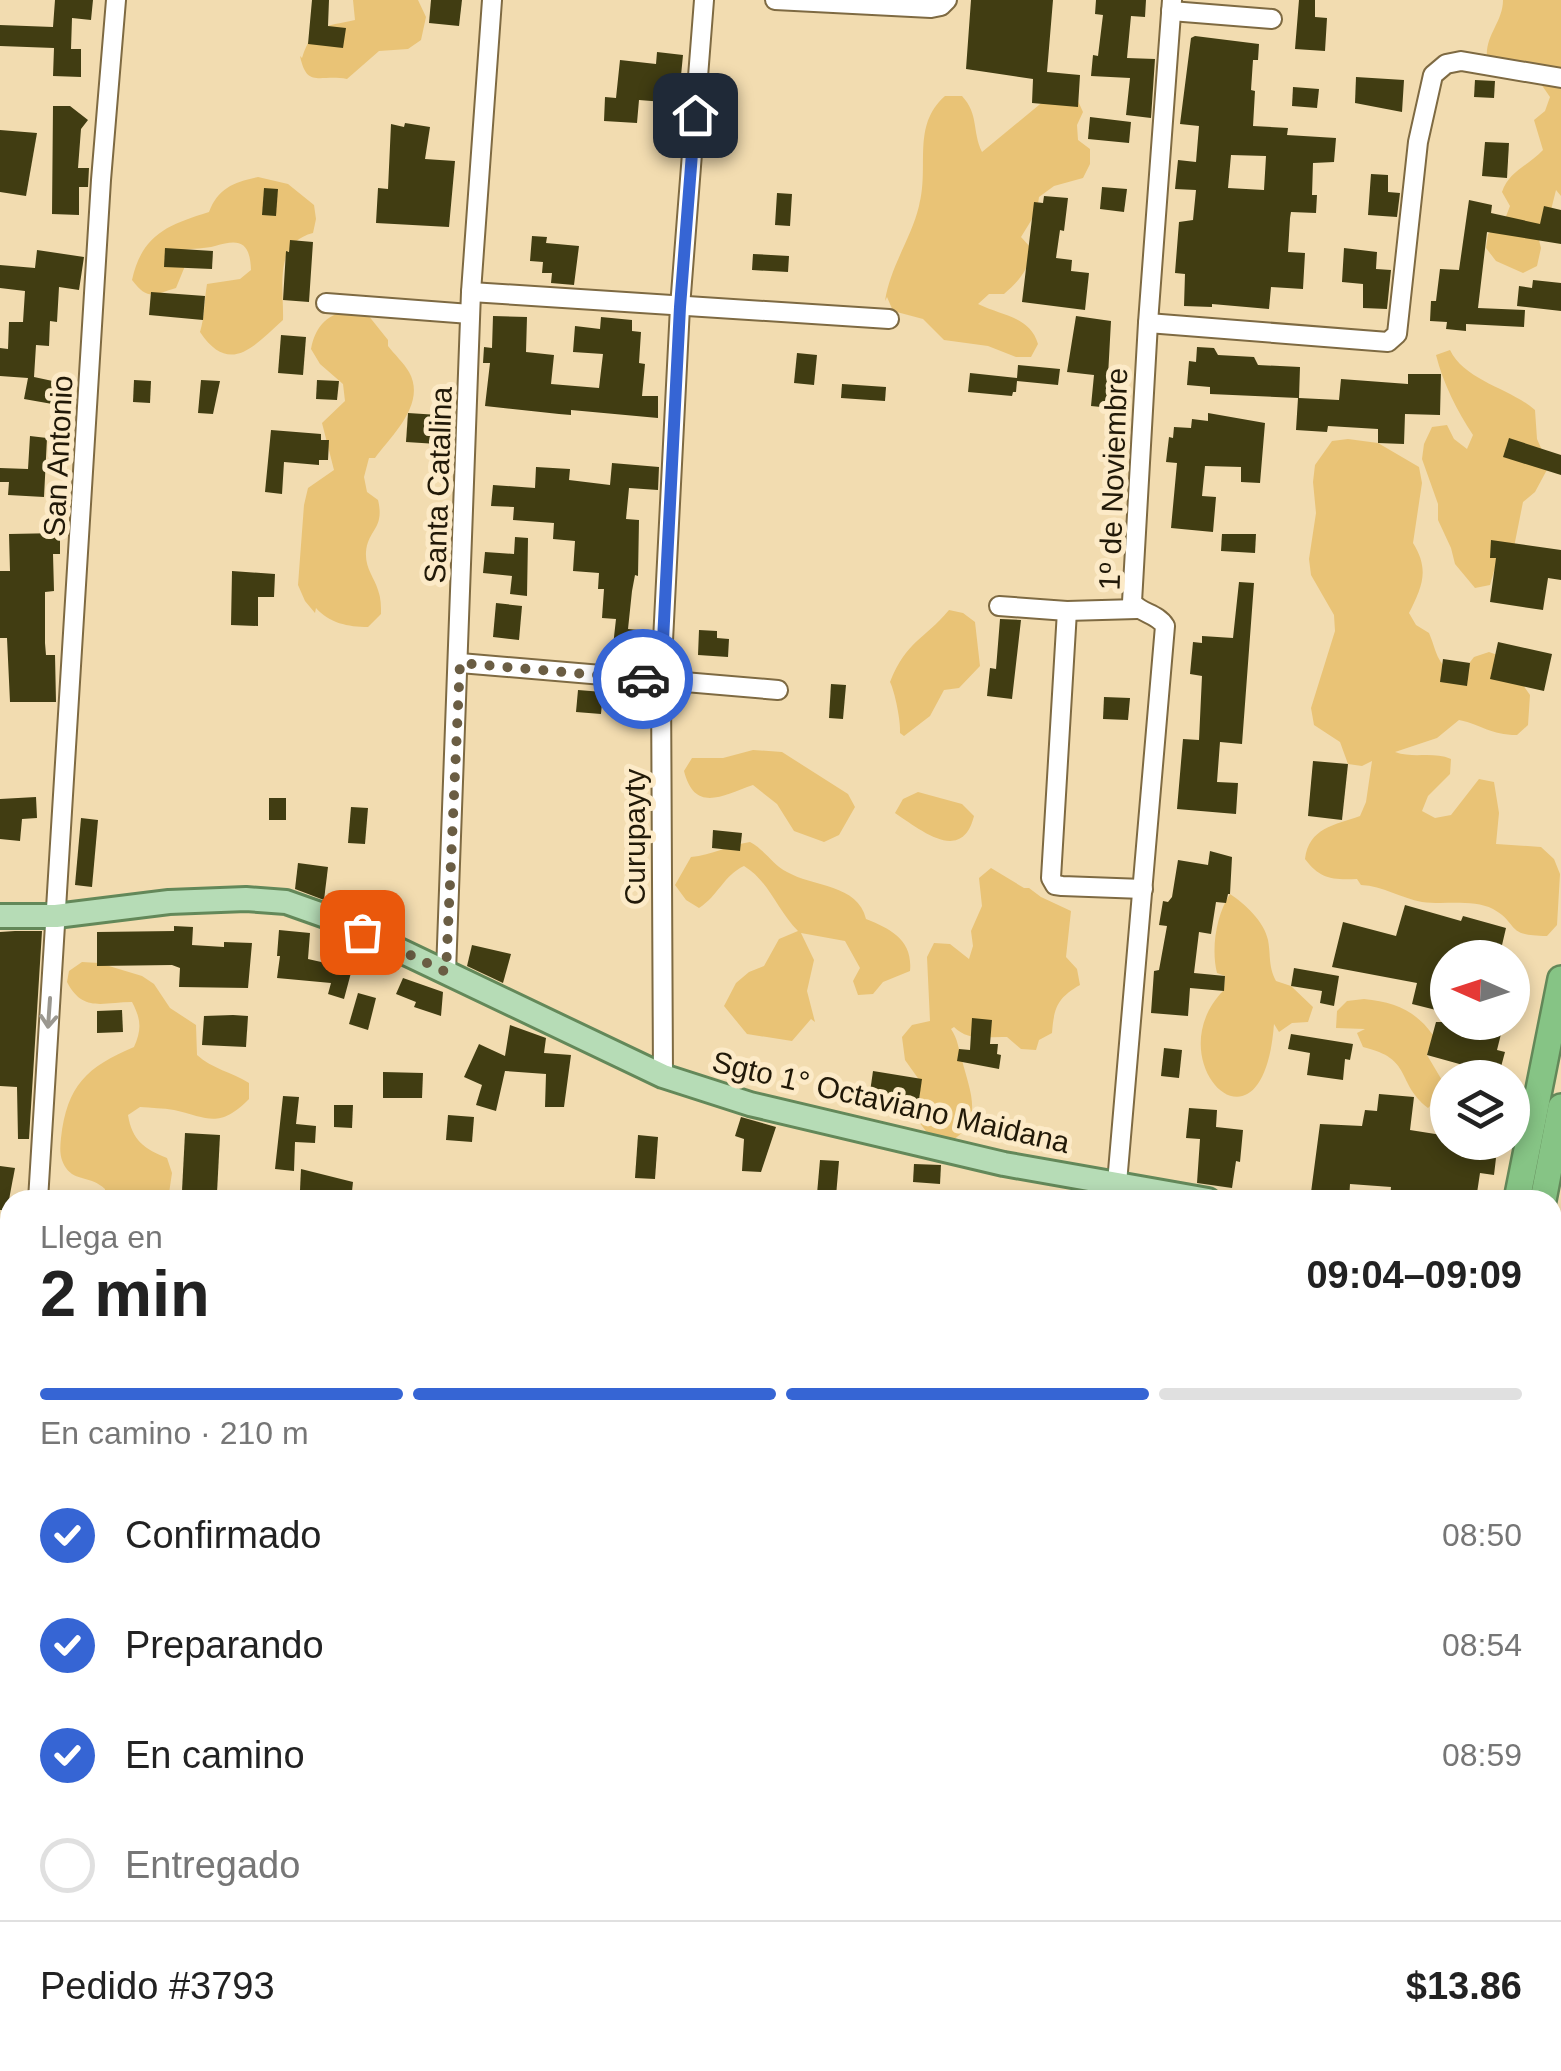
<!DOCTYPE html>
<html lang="es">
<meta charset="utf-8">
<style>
body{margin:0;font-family:Arial,sans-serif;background:#f6f6f6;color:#222;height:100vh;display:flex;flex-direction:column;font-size:38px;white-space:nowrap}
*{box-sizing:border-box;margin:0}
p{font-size:32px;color:#767676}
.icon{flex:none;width:55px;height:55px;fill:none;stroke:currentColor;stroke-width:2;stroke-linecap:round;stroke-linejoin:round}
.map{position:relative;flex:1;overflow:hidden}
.side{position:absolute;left:0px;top:1190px;width:1562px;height:882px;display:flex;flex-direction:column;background:#fff;border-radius:30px 30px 0 0;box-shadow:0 5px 15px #0003}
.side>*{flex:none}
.needle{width:65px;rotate:273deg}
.tools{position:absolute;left:1430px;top:940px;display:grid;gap:20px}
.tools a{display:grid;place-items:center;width:100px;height:100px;border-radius:50%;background:#fff;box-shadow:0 5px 15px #0003;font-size:50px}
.pin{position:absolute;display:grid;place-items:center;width:85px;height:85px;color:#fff;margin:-42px;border-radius:20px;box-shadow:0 5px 15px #0006}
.courier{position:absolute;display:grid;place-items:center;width:100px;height:100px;margin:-50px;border:8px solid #3665d4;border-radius:50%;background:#fff;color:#222;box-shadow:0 2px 12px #0007}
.headline em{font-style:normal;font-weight:600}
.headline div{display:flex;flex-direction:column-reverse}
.headline{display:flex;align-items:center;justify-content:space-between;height:170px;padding:0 40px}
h1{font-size:65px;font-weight:600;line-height:75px}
.bar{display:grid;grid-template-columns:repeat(4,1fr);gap:15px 10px;align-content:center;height:120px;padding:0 40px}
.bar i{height:12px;border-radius:8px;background:#e0e0e0}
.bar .active{background:#3665d4}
.bar p{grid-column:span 4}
.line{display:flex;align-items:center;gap:25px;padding:0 40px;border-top:2px solid #e0e0e0}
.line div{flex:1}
ol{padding:0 40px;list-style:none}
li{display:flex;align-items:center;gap:30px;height:110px}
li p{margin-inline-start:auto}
li .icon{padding:10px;border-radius:50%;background:#3665d4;color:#fff;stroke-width:4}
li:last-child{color:#767676}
li i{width:55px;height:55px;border:5px solid #e0e0e0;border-radius:50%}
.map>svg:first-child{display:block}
.green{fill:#e9c376}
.building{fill:#413d12;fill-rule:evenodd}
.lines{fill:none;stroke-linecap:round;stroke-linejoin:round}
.minor-casing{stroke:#7e6a42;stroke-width:22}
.major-casing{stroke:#638859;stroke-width:28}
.highway-casing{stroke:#638859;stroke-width:30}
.minor{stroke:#fff;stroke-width:18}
.major{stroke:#b6dcb6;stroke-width:22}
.highway{stroke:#86c485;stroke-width:25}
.oneway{stroke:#9b9890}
.done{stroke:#6a5d43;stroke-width:10;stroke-dasharray:0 18}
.route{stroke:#3665d4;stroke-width:12}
.labels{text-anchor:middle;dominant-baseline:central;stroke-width:10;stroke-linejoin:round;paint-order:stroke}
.street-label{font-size:30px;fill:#211908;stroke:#fceac7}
</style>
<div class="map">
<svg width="1561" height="2071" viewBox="0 0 1561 2071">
<rect width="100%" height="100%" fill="#f2dcb0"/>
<g class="green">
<path d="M353,0H418L426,17L421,40L408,49L379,51L347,79C319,74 307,89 300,56L302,58C313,24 324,27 355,20Z"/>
<path d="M1503,0H1561V196L1556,190L1548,222L1537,232L1541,248L1537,266L1523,273L1496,261L1486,248L1488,234L1505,219L1510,206L1502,192C1509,171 1528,166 1543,150L1534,120L1545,111L1550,97L1541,84L1526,80L1487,58C1485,35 1503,22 1503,0Z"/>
<path d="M945,96H962C979,114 972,132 982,152L1045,100L1077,99L1083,112L1077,125L1078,140L1090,149V164L1083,178L1054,186L1039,197L1037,211L1021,237L1031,248C1030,269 1019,281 1004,294H989L978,304C1002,316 1030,316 1038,344L1031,357H1016L988,346L944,340L923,319L893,311L887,297L885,301C890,267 911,239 919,206C930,167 911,126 945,96Z"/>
<path d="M258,177L288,184L314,205L316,219L313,233C273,243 284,288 283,320C255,345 230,377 200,332C205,316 204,301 207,284L240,279L251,270C250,241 239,239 215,246C205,249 193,248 182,250L185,266L176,288C154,294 149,302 132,280C142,235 167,225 209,212C218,188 234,182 258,177Z"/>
<path d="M353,309L368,315L388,340V346C394,354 404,363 409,372C427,404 391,436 375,458H369L364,477L367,492L378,500C385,529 368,529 366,552C365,568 374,577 378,590C381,598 381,606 381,614L368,627C348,627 329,623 316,608L315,613L305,601L298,585L304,505L308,488L334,470L322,423L345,401L343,384L320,364L311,349C316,324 328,314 353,309Z"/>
<path d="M1450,350C1465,381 1510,388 1535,410L1537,439L1549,466L1535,492L1523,502L1514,547L1494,571L1490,585L1475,588L1455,564L1451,548L1438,520V504L1422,459L1424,444L1432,427L1447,425L1454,439L1467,449L1473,435C1457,411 1443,383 1436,355Z"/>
<path d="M1348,439L1378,443L1419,467L1422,483L1413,543C1430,570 1422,587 1409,613L1416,625L1429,633C1438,654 1437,672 1464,670L1474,657L1489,652L1503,657L1530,695L1528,725L1517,735C1490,735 1483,725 1459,720L1437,738L1395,752C1414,759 1432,751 1451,759L1450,774L1428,796L1422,811L1435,818L1451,815L1479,779L1494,782L1499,813L1496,844L1541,847L1554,859L1560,874L1557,925L1547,936C1504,936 1520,924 1493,909C1473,899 1444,905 1422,902C1401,898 1383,886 1361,885L1357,879C1332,880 1320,879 1305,859C1309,828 1334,825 1360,816L1366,802L1372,761L1362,766L1348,764L1340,742L1314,725L1311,708L1335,631L1334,615L1311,575L1309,559L1316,513L1313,482L1315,465L1332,441Z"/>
<path d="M949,610L963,613L975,622L980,666L959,688L944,690L930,716L904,736L900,733C901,722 895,692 890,682C907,640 924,640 949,610Z"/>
<path d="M753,750L782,752L848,794L855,807L839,835L824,842L794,831L777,804L753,785C723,795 695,814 684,771L692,758H723Z"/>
<path d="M918,792L962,804L974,816C962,864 922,831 895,813L903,799Z"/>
<path d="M750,842C765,850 773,865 787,872C813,887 858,884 866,919C891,929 913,940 910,971L883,982L873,994L858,995L853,981L860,968L845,941L801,933L814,960L807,991L815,1022L811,1019L792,1041L747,1034L724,1006L736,983L749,972L764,966L779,939L798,931C777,910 769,881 744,866C724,875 718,896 699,908L686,900L675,885L691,857C712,855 729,845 750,842Z"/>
<path d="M991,868L1024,888H1029L1041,897L1071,911L1066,957L1077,969L1080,985C1057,998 1054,1008 1052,1033L1039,1040L1036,1050L1021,1049L1007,1037C988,1036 969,1042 954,1027L951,1029C958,1039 958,1048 962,1060C970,1092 985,1121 950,1142L929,1135L919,1122L920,1081L905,1060L902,1037L912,1025L930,1021L927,957L934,943L950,944L969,959L973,946L971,931L982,906L979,878Z"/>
<path d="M1230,894C1245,904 1264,921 1268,940C1271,956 1268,966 1276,981L1291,986L1313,1007L1308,1022L1292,1023L1279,1032L1274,1024C1263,1172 1154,1060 1224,990L1225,976L1217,973C1211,949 1216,915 1230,894Z"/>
<path d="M82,962L99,963L142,976L154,984L170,1008L196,1025L197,1055C212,1069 232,1072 249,1083V1099C219,1129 209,1118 174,1110C163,1108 151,1108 140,1107L128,1115C132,1140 144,1149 167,1158L172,1173L168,1200H105V1189C90,1175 76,1182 66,1168C59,1158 60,1148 61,1138C67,1085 87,1067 134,1047C142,1029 141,1019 132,1002C103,1002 83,1013 67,982L69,971Z"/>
<path d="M1364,999C1394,1002 1415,1010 1433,1035L1427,1055L1443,1082L1439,1097L1428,1108C1395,1082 1414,1059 1363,1047L1357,1033L1365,1029L1336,1028L1337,1011L1347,1001Z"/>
</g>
<g class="building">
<path d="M55,0H93L91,20L72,18L71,49H81V77L53,76L54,48L0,46V25L53,27Z"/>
<path d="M312,0H329L328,26L346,28L343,48L308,44Z"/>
<path d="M431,0H462L459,26L429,23Z"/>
<path d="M971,0H1053L1047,72L1080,75L1078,107L1032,103L1033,79L966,69Z"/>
<path d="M1096,0H1146L1145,17L1131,16L1127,58L1155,59L1151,118L1126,115L1130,78L1091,76L1093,55L1098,56L1103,15L1095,14Z"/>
<path d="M1299,0H1315V17L1327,18L1325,51L1295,49Z"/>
<path d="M1195,36L1259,44L1258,60H1253L1251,90L1255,91L1253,126L1288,128L1287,135L1336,138L1334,162L1313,163L1312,195H1317L1316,213L1291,212L1290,218L1288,252L1305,253L1303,289L1271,287L1269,309L1212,304V307L1184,306L1185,274L1175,273L1179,222L1193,220L1196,190L1175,189L1178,160L1196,162L1199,126L1180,124L1191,38ZM1231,155L1266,156L1264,190L1228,188Z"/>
<path d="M657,52L683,55L680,86L666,84L664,102L639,100L637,123L604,121L605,97L616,98L620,60L656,64Z"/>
<path d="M1356,77L1404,80L1402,112L1355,103Z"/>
<path d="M1475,80L1495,81L1494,98L1474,97Z"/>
<path d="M1293,87L1319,89L1317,108L1292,106Z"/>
<path d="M53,106H70L88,120L81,129L78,168H89L88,187H79V215L52,214Z"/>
<path d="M1090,117L1131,122L1129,143L1088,139Z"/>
<path d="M405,123L430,127L425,159L455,161L449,227L376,223L378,188L388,189L391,124L404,127Z"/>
<path d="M0,130L37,133L26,196L0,192Z"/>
<path d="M1485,142L1509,143L1507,178L1482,176Z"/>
<path d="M1371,174L1388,175V192L1400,193L1397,217L1368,215Z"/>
<path d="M1102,187L1127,189L1124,212L1100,209Z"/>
<path d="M264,188L278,189L276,216L262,215Z"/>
<path d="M777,193L792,194L790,226L775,225Z"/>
<path d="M1044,196L1068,198L1064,231L1060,230L1056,258L1072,260L1071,271L1089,273L1085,310L1022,302L1034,202L1043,203Z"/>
<path d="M1469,200L1492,205L1491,213L1540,224L1544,206L1561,210V244L1487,232L1478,308L1525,310L1524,327L1466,324V331L1446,329L1447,322L1430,321L1431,301H1436L1440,269L1459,270Z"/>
<path d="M532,236L547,237L546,243L579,246L574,285L551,283L552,273H542L543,262L530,261Z"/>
<path d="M290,240L313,242L309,302L283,300L286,251L289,252Z"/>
<path d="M165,248L213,251L212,269L164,267Z"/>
<path d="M1344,248L1377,252L1376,269L1391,270L1387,309L1363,308V284L1342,282Z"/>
<path d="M37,250L84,257L79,290L59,287L57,322L50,321L49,346L36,345L34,377L62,383L58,405L24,399L28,378L0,376V348L8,349L9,322H23L25,291L0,288V265L35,268Z"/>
<path d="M753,254L789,256L788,272L752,270Z"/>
<path d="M1533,280L1561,283V311L1517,306L1519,286L1532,288Z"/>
<path d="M151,292L205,296L203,320L149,315Z"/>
<path d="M493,316L527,317L526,352L554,355L551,384L599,388L603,354L573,352L575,326L600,329L601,317L632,320V331L641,332L639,363L645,364L642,396H658V418L571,410V415L559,414L485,406L490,363H483L484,347L492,348Z"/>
<path d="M1076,316L1111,321L1108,376L1124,377L1121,409L1091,406L1094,375L1067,372Z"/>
<path d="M281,335L306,337L303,375L278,373Z"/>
<path d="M1197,347L1214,348L1218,355L1254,357L1258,365L1300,367L1299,398L1339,400L1341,379L1408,384V374H1441L1440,415L1405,414L1404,444L1378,443V429L1328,426L1327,432L1296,430L1298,398L1210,394V387L1187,385L1189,361L1196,362Z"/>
<path d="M797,353L817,355L814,385L794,383Z"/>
<path d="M1018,365L1060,369L1058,385L1017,381L1016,392H1013L1012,396L968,392L970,373L1017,378Z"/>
<path d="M134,380L151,381L150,403L133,402Z"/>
<path d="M201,380L220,381L213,414L198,413Z"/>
<path d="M317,380L339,381L337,400L316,399Z"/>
<path d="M842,384L886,387L885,401L841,398Z"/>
<path d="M408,413L454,416L453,445L406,442Z"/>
<path d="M1208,413L1265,423L1260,483L1241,482V467L1205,466L1202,496L1216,497L1213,532L1171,528L1177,463L1166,462L1169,437L1173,438L1174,427L1191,428L1192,419L1208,421Z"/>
<path d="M271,430L321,434V440H329L328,460H319V465L284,462L282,494L265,492Z"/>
<path d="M30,436L47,438L44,497L8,495L9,482H0V468L28,469Z"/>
<path d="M1509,438L1561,455V475L1503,457Z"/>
<path d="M612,463L659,467L658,490L629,488L626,519L639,520L638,576L635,575L632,591L628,629L639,630L636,658L612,655L616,619L602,618L604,589H598L599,573L573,571L575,541L553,539L554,523L513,520L514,507L491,506L493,485L535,488L536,467L570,469L569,480L610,485Z"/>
<path d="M60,533V554H53L54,591L45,592V643L46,655H55L56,702H10L7,638H0V571H10L9,534Z"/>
<path d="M1222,534H1256L1255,553L1221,551Z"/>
<path d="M515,537L528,538L527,596L510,594L512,576L483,573L485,552L514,554Z"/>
<path d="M1491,540L1561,550V580L1548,578L1543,610L1490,602L1496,558H1490Z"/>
<path d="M232,571L275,574L274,597H258V626L231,625Z"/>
<path d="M1239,582L1254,583L1242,744L1220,742L1217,782L1238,783L1236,814L1177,809L1183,739L1199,740L1202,676L1190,674L1193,642L1202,643V636L1233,638Z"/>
<path d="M496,603L522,606L519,640L493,637Z"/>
<path d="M1000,619L1021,620L1012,699L987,696L990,668L996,669Z"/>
<path d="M699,630L717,631V638L729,639L728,657L698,655Z"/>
<path d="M1498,642L1552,654L1544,691L1490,679Z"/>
<path d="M1443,659L1470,663L1467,686L1440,682Z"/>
<path d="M831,684L846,685L843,719L829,718Z"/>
<path d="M578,690L603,692L601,714L576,712Z"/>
<path d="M1104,697L1130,698L1128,720L1103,719Z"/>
<path d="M1313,761L1348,764L1342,820L1308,816Z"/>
<path d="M36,797L37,818L22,819L20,841L0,839V799Z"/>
<rect x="269" y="798" width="17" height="22"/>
<path d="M351,807L368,808L365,844L348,843Z"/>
<path d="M81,818L98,820L92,887L75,885Z"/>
<path d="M713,830L742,833L740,851L712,848Z"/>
<path d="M1210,851L1232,857L1230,894H1228L1226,903L1216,902L1211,934L1199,932L1194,973L1225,976L1224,991L1190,988L1188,1016L1151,1013L1154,971L1159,970L1167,926L1159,925L1163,901L1168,902L1172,897L1178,860L1208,865Z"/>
<path d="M298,863L328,867L324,900L295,889Z"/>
<path d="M1405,905L1461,921L1463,916L1506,928L1499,958H1448V1013L1412,1004L1417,983L1332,967L1343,922L1396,936Z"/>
<path d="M174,926L193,927L192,945L224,947V942L252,943L248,988L179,987L180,968L172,965L97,966V932L174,931Z"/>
<path d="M279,930L310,933L308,959L352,969L344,999L328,994L331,983L277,978L280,956H277Z"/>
<path d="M15,931H42L29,1139H18L17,1087L0,1086V932Z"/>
<path d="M472,945L511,954L503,983L467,966Z"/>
<path d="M1294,968L1339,976L1334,1006L1320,1003L1322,991L1291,986Z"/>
<path d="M403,978L443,992L441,1016L414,1007L416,1002L396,994Z"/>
<path d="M358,993L376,998L368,1030L349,1024Z"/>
<path d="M122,1010L123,1032L97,1033V1011Z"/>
<path d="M233,1015L248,1016L246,1047L202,1045L204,1016Z"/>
<path d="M972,1018L992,1020L990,1044H998L997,1054L1001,1055L999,1069L957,1061L959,1049L970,1050Z"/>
<path d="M1436,1022H1504L1497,1050L1505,1052L1498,1078H1460L1463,1065L1427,1055Z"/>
<path d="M510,1025L546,1038L544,1053L571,1055L564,1107H545L546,1074L505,1071L496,1111L476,1105L482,1085L464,1077L479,1044L505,1056Z"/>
<path d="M1291,1034L1353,1044L1350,1060L1345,1059L1343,1080L1307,1075L1310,1053L1288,1049Z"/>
<path d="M1164,1048L1182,1050L1179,1078L1161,1076Z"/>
<path d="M873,1071L922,1079L917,1114L868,1106Z"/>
<path d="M383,1072L423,1073L422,1098H383Z"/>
<path d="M1379,1094L1414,1097L1410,1130L1448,1136V1142H1492L1491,1157L1496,1158L1494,1175L1480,1173L1477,1193L1464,1191V1200H1390L1391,1187L1350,1184L1349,1200H1310L1320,1124L1362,1126L1365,1110L1377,1111Z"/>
<path d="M283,1096L299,1097L296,1124L316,1126L315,1143L295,1142L294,1171L275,1169Z"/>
<path d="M334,1105H353L352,1128L334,1127Z"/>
<path d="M1189,1108L1217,1110L1216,1127L1243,1130L1240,1162L1236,1161L1232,1188L1197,1183L1200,1139L1186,1138Z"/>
<path d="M448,1115L474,1117L472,1142L446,1140Z"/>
<path d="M741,1117L776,1127L761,1172L742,1171L744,1139L735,1136Z"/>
<path d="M185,1133L220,1135L217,1193L182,1191Z"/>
<path d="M638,1135L658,1137L655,1179L635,1178Z"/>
<path d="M820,1160L839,1161L836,1196L817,1194Z"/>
<path d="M914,1164L941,1165L940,1184L913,1182Z"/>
<path d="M0,1166L15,1168L7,1210H0Z"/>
<path d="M301,1169L353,1182L351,1200L300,1190Z"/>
</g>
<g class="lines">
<g class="minor-casing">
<g id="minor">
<path d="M775,0L931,8L941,6L947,0"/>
<path d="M1171,11L1272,19"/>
<path d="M471,292L889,319"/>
<path d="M326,303L470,314"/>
<path d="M1148,323L1388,342L1397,334L1418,142L1433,75L1446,64L1461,61L1561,78"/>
<path d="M999,606L1067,611L1137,609"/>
<path d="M1067,611L1051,878L1055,885L1062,886L1143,889"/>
<path d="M460,663L778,690"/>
<path d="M446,972L471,292L492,0"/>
<path d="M663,1076L661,680L680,307L704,0"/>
<path d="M1117,1183L1165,626C1157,613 1141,614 1132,602L1148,323L1172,0"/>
<path d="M38,1200L101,180L116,0"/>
<path d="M0,1362L10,1363"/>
<path d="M1552,1526H1561"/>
<path d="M1552,2011L1561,2010"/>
<path d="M142,2071L144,2062"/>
</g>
</g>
<g class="major-casing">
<path id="major" d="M0,916H56L169,902L246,899L286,902L334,919L663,1076L750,1104L1004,1164L1208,1200"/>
</g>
<g class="highway-casing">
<g id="highway">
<path d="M1517,1200L1561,979"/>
<path d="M1543,1200L1561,1107"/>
<path d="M1344,2071L1346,2062"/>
<path d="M1374,2071L1376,2062"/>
</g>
</g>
<use href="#minor" class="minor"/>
<use href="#major" class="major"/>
<use href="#highway" class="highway"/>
</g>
<defs><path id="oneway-shaft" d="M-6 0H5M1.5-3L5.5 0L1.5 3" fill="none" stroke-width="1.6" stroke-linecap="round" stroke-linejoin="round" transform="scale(2.5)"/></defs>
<use class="oneway" href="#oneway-shaft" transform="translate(49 1013) rotate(94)"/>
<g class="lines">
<path class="done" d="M362,932L446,972L460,663L643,679"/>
<path class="route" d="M643,679L661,680L680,307L695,115"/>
</g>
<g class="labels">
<g class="street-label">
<text transform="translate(58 456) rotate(-87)">San Antonio</text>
<text transform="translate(1113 479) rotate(-88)">1º de Noviembre</text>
<text transform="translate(438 485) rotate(-88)">Santa Catalina</text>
<text transform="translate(634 837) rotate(-90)">Curupayty</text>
<text transform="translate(891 1102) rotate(13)">Sgto 1° Octaviano Maidana</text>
</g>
</g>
</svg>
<div class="tools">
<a><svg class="needle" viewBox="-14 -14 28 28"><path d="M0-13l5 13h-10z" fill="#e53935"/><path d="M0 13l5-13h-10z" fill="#767676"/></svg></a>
<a><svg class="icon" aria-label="layers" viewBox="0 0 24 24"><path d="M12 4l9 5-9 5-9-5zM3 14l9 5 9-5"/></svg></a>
</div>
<div class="pin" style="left:362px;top:932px;background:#ea580c"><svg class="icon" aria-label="bag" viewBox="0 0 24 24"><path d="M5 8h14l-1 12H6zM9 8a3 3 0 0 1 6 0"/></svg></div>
<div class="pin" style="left:695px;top:115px;background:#1f2937"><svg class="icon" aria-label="home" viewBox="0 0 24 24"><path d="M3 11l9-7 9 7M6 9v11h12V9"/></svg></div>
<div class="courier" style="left:643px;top:679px"><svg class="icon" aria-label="car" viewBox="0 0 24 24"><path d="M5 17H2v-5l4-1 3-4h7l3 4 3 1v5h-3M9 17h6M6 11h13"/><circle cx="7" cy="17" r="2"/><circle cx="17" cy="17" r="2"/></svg></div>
<section class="side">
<div class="headline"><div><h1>2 min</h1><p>Llega en</p></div><em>09:04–09:09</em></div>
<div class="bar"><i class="active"></i><i class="active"></i><i class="active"></i><i></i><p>En camino · 210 m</p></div>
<ol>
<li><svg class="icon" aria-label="check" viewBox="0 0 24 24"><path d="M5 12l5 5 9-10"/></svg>Confirmado<p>08:50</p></li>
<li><svg class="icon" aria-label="check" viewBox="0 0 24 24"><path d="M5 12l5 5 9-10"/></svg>Preparando<p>08:54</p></li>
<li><svg class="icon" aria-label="check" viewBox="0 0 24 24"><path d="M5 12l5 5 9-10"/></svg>En camino<p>08:59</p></li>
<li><i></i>Entregado</li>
</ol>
<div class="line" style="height:130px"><div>Pedido #3793</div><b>$13.86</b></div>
</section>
</div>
